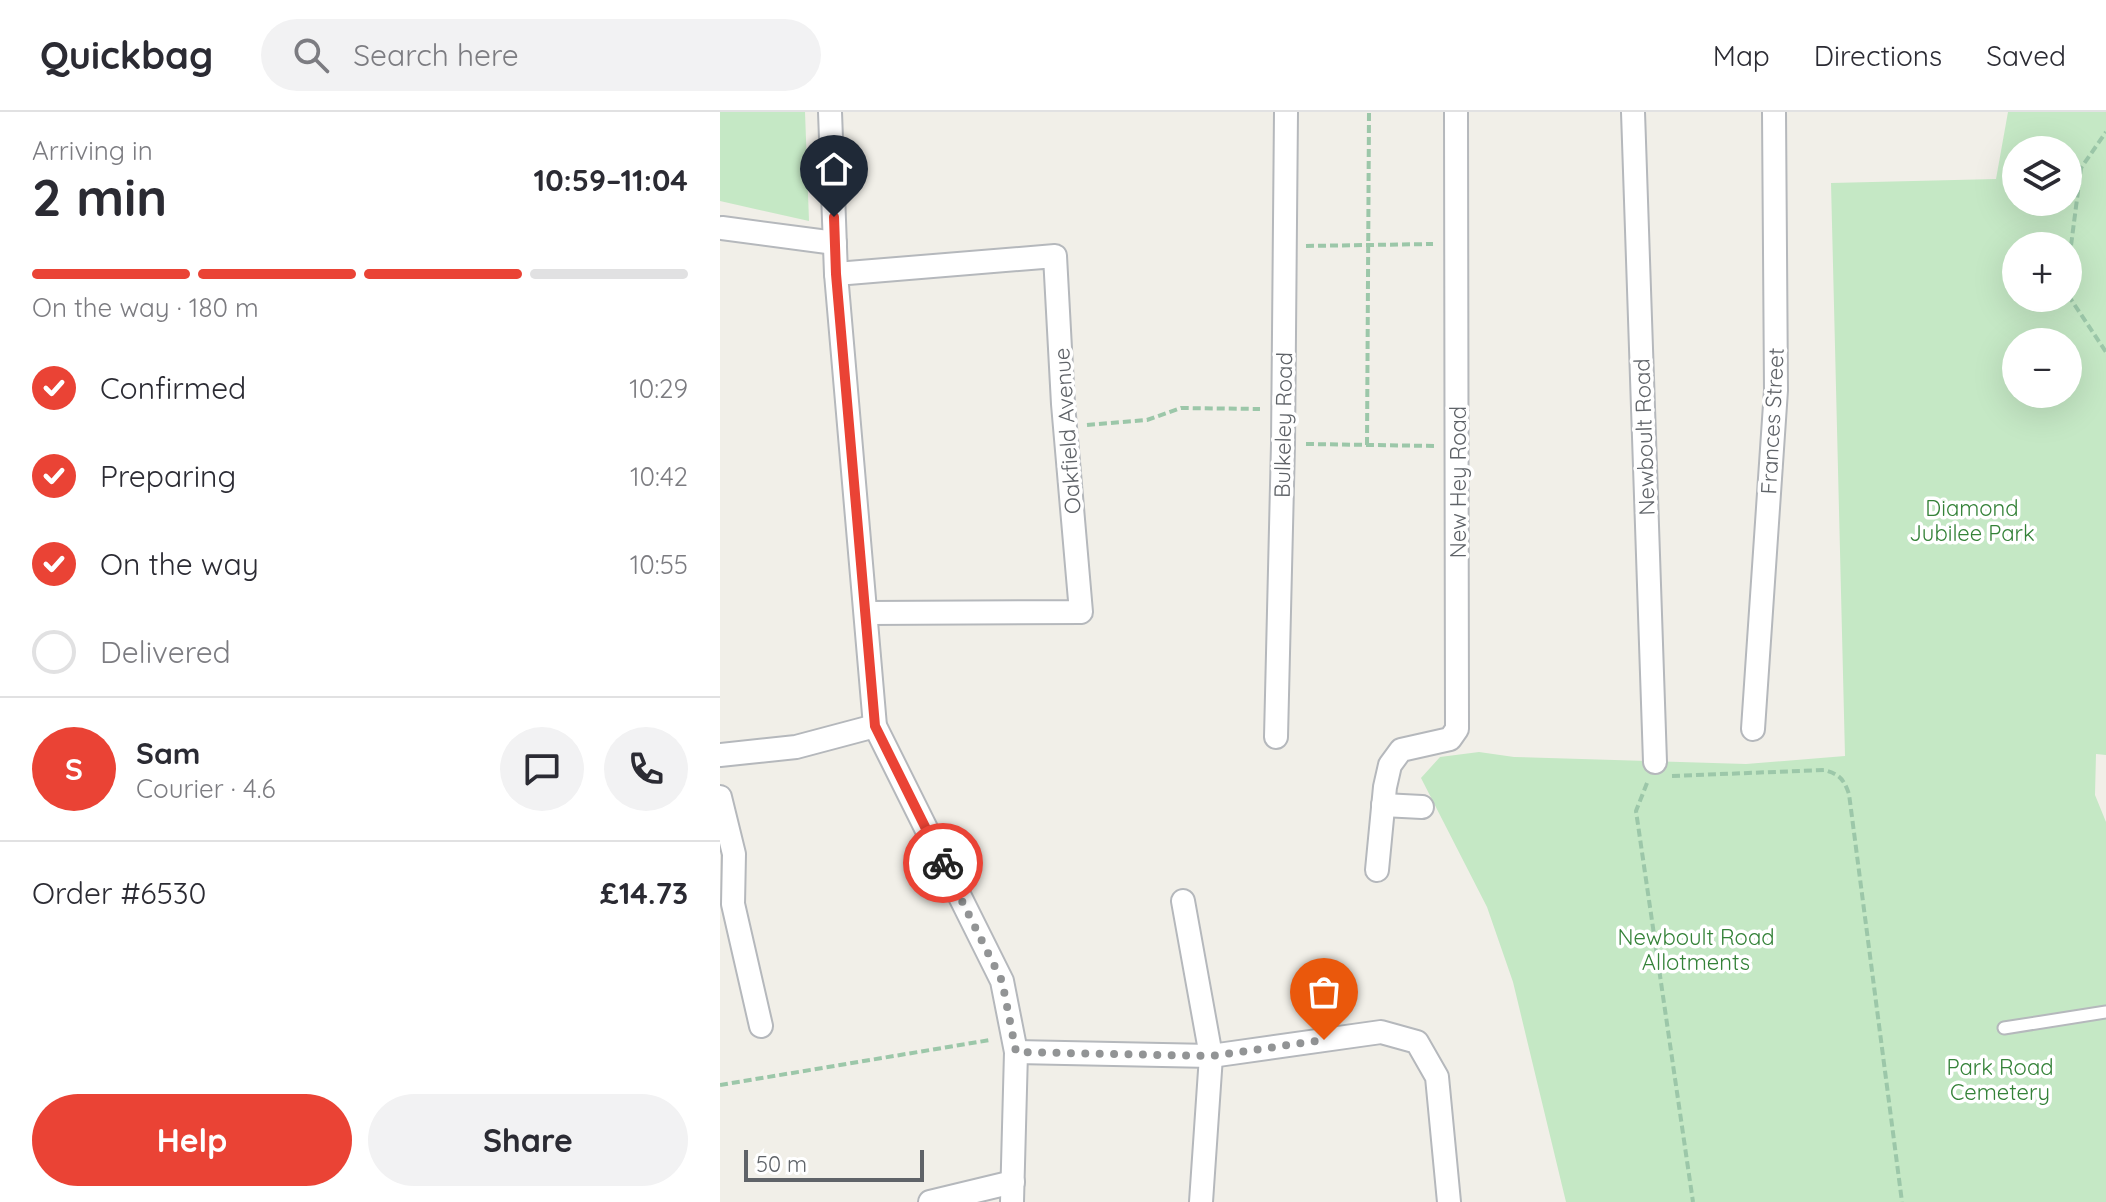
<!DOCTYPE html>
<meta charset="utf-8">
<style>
body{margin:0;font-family:Quicksand,sans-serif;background:#f2f2f3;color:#2b2b33;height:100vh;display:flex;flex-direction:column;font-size:30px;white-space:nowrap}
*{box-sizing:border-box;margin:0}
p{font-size:26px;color:#7c7c81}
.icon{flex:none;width:44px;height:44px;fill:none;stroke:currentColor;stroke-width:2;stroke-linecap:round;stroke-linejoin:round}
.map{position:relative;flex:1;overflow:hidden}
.panel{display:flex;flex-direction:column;background:#fff;width:720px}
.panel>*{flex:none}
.buttons{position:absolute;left:1282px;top:24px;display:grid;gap:16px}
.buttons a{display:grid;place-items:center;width:80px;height:80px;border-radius:50%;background:#fff;box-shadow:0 8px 32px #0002;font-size:40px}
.scale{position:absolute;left:24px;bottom:20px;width:180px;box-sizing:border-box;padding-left:8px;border:4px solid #5f6368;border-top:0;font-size:22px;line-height:28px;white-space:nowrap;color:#5f6368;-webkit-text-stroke:6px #fff;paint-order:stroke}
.pin{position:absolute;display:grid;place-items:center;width:68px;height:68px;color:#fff;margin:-82px -34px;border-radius:50% 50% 50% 0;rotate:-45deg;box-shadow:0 0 8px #0007}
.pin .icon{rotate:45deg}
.courier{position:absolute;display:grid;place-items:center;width:80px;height:80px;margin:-40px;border:6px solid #ea4335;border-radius:50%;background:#fff;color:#222;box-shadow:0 2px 10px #0007}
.headline em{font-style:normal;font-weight:800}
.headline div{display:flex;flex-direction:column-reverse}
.headline{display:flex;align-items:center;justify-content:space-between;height:136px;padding:0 32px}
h1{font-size:52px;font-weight:800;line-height:60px}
.bar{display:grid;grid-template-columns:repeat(4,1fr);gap:12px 8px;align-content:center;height:96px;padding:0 32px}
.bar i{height:10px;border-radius:6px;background:#e1e1e2}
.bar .selected{background:#ea4335}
.bar p{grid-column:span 4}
.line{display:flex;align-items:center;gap:20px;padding:0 32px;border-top:2px solid #e1e1e2}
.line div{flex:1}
.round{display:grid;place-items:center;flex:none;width:84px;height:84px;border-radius:42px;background:#f2f2f3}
ol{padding:0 32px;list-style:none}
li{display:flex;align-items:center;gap:24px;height:88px}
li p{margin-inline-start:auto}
li .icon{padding:8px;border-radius:50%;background:#ea4335;color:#fff;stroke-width:4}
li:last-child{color:#7c7c81}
li i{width:44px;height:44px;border:4px solid #e1e1e2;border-radius:50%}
.button{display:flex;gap:16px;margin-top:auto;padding:16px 32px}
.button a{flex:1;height:92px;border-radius:48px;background:#ea4335;color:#fff;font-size:32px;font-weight:800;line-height:92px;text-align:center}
.button a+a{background:#f2f2f3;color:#2b2b33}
header{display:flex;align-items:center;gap:48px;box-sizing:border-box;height:112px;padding:0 40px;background:#fff;border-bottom:2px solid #e1e1e2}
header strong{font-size:38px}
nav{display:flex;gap:44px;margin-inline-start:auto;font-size:28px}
.search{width:560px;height:72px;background:#f2f2f3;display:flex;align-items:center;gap:20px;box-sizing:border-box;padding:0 28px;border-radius:44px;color:#7c7c81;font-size:30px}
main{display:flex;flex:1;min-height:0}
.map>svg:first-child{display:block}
.green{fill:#c5e8c5;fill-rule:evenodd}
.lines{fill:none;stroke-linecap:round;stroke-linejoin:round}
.service-casing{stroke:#b5b8bc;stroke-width:15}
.minor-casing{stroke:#b5b8bc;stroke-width:26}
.path{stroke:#9cc7a9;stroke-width:4;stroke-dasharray:8 4;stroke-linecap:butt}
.service{stroke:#fff;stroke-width:11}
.minor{stroke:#fff;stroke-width:22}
.done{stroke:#929495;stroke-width:8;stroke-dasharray:0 14.4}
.route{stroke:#ea4335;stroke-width:10}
.labels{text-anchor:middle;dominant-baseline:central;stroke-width:7;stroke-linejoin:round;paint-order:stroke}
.street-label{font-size:22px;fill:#5f6368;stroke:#fff}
.park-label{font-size:22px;fill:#348238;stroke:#fff}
</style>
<header>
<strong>Quickbag</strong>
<div class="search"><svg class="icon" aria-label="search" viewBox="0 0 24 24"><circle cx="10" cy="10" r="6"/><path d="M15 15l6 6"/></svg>Search here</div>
<nav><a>Map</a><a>Directions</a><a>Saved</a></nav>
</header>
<main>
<section class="panel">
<div class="headline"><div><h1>2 min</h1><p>Arriving in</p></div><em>10:59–11:04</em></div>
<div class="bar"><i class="selected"></i><i class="selected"></i><i class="selected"></i><i></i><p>On the way · 180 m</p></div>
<ol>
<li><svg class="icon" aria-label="check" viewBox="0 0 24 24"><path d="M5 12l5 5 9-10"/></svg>Confirmed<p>10:29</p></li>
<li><svg class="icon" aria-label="check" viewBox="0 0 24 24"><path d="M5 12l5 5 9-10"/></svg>Preparing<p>10:42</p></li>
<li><svg class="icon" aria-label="check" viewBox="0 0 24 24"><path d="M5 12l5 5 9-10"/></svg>On the way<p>10:55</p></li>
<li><i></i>Delivered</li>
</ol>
<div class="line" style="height:144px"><b class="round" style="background:#ea4335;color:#fff">S</b><div><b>Sam</b><p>Courier · 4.6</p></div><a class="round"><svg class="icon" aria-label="chat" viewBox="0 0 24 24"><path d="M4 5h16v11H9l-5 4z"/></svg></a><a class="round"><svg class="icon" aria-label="phone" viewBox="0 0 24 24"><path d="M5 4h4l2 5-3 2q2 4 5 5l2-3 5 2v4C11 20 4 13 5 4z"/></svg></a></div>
<div class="line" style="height:104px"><div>Order #6530</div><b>£14.73</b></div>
<div class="button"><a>Help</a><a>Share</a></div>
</section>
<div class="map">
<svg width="1386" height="1090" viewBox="0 0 1386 1090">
<rect width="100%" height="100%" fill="#f1efe8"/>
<g class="green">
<path d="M0,0H85L89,109L0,89Z"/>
<path d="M1288,0H1386V643L1376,642L1375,683L1386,710V1090H846L793,870L767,795L701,666L720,645L759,640L794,645L1026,652L1125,644L1111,71L1276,67ZM1296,38H1348V90H1296ZM1296,134H1348V186H1296ZM1296,230H1348V282H1296Z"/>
</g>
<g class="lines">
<g class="service-casing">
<path id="service" d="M1284,916L1386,900"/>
</g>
<g class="minor-casing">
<g id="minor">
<path d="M110,0L116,162L155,614L282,869L296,940L292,1090"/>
<path d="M913,0L935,650"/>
<path d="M2,116L115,131"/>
<path d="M116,162L335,144L343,292L361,500L147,501"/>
<path d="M1033,617L1056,278L1054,0"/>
<path d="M556,625L563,332L566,0"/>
<path d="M0,643L76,635L155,614"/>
<path d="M0,685L14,742L13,792L41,914"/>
<path d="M663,693L702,695"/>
<path d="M657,758L665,675L670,653L681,638L730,627L737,617L736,0"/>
<path d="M463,789L491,944L481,1090"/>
<path d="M296,940L491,944L661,920L697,930L717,965L729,1090"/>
<path d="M210,1090L293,1070"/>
</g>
</g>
<g class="path">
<path d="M586,134L713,132"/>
<path d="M1348,157L1361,56L1386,20"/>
<path d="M1348,183L1386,240"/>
<path d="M367,313L427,308L461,296L540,297"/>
<path d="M586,332L717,334"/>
<path d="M647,333L649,0"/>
<path d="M952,664L1104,658C1120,662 1124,668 1129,682L1182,1090"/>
<path d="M927,671L916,699L973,1090"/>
<path d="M0,973L270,928"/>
</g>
<use href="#service" class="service"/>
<use href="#minor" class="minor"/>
</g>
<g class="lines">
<path class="done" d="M223,751L282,869L296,940L491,944L604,928"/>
<path class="route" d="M114,105L116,162L155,614L223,751"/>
</g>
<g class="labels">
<g class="street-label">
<text transform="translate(1052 309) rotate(-87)">Frances Street</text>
<text transform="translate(563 313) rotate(-89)">Bulkeley Road</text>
<text transform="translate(347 319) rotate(-94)">Oakfield Avenue</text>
<text transform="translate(924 325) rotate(-92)">Newboult Road</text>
<text transform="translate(738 370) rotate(-90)">New Hey Road</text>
</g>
<g class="park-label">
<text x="1252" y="396">Diamond<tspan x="1252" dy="25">Jubilee Park</tspan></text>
<text x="976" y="825">Newboult Road<tspan x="976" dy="25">Allotments</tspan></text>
<text x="1280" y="955">Park Road<tspan x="1280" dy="25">Cemetery</tspan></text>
</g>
</g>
</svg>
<div class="buttons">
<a><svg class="icon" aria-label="layers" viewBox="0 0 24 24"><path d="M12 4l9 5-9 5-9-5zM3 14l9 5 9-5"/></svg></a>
<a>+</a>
<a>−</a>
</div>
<div class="scale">50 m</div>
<div class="pin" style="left:604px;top:928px;background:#ea580c"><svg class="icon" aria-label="bag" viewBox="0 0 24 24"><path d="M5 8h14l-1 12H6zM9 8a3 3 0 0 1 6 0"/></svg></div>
<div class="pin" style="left:114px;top:105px;background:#1f2937"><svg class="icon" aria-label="home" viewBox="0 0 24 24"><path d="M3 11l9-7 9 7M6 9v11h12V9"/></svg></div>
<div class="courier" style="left:223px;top:751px"><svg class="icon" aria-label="bike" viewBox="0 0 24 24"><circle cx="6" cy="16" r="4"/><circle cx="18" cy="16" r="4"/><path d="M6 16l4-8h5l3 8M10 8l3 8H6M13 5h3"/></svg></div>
</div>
</main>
